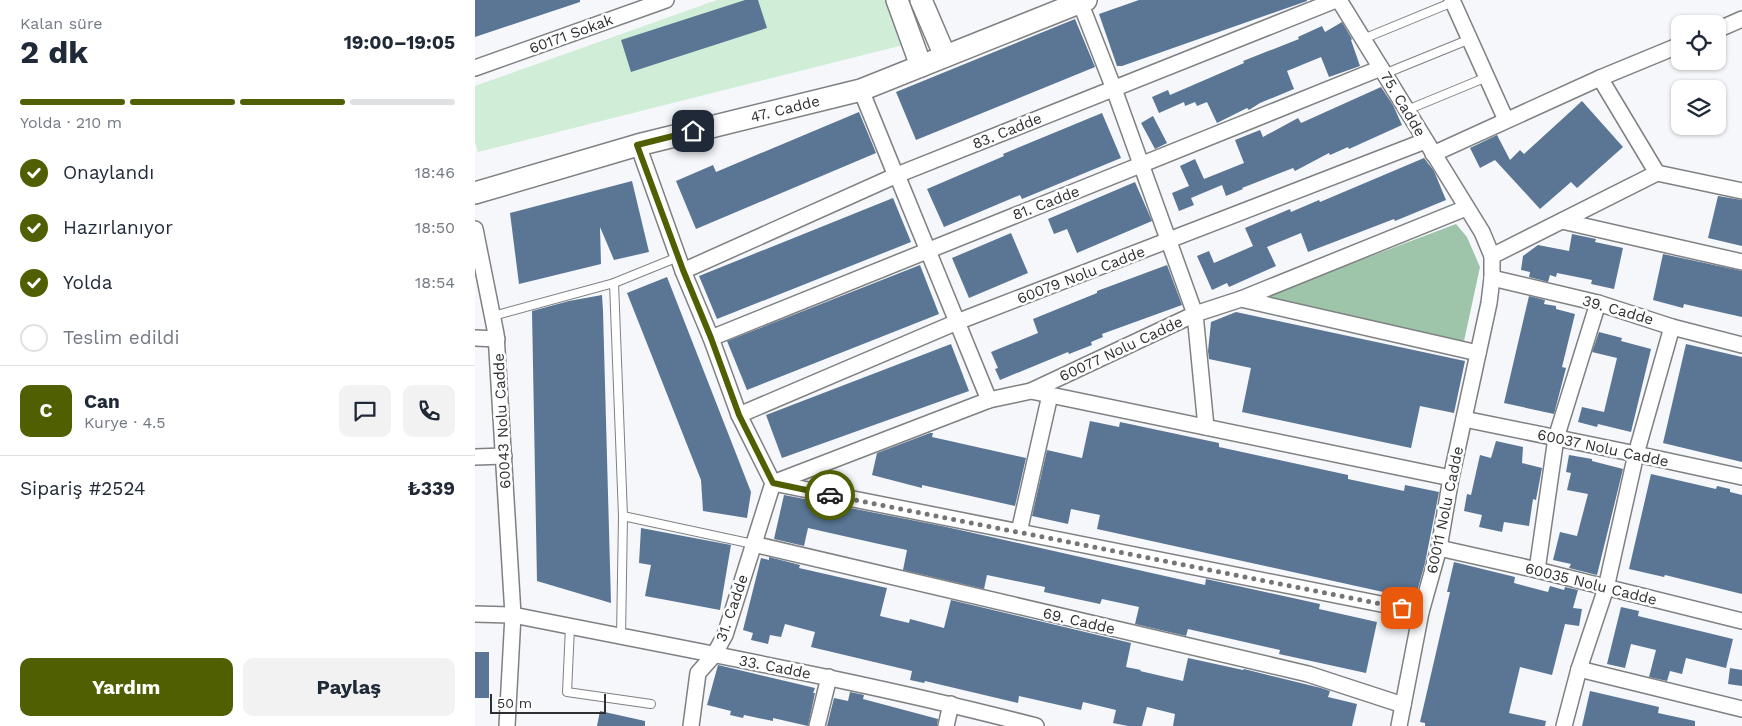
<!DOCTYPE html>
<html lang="tr">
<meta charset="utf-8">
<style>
body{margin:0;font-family:"Work Sans",sans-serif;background:#f2f2f3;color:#1f2937;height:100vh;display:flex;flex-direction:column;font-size:19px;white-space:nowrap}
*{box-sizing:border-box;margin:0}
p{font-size:16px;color:#747a83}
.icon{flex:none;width:28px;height:28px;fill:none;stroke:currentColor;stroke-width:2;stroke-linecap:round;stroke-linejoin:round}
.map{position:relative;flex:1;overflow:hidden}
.panel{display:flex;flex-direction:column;background:#fff;width:475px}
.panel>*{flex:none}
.controls{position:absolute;left:1196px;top:15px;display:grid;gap:10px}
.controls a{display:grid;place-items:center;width:55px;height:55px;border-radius:10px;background:#fff;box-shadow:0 1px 4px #0004;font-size:25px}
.scale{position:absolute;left:15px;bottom:12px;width:116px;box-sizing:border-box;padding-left:5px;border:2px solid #2e2f30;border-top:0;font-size:14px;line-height:18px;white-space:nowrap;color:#2e2f30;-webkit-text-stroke:4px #fff;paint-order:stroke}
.pin{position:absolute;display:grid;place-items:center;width:42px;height:42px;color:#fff;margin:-21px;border-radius:10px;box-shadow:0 2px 8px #0006}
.courier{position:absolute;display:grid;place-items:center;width:50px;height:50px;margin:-25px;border:4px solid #4f5f01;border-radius:50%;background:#fff;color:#222;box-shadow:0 1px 6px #0007}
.summary em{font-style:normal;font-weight:700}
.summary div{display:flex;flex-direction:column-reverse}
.summary{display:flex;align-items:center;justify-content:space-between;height:85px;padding:0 20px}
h1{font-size:32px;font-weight:700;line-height:38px}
.bar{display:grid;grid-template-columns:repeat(4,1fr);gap:8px 5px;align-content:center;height:60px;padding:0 20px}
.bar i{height:6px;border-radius:4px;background:#e0e1e3}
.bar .active{background:#4f5f01}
.bar p{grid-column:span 4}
.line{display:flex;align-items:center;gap:12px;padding:0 20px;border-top:1px solid #e0e1e3}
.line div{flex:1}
.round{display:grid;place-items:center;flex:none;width:52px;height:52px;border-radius:10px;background:#f2f2f3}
ol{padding:0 20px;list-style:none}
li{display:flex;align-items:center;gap:15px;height:55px}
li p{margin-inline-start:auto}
li .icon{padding:5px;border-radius:50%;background:#4f5f01;color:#fff;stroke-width:4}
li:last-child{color:#747a83}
li i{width:28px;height:28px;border:2px solid #e0e1e3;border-radius:50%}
.button{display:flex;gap:10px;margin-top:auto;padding:10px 20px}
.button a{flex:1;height:58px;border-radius:10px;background:#4f5f01;color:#fff;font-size:20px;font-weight:700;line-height:58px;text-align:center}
.button a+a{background:#f2f2f3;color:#1f2937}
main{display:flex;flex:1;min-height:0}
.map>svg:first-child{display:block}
.green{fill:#d0edd8}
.forest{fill:#9ec5aa}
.building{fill:#5a7694}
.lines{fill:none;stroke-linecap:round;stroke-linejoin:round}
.lane-casing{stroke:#7e8082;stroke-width:10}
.street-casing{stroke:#7e8082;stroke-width:18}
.secondary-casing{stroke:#7e8082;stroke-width:24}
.lane{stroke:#fff;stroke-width:8}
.street{stroke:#fff;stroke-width:15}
.secondary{stroke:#fff;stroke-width:21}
.done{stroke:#747577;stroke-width:5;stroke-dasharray:0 9}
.route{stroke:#4f5f01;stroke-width:6}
.labels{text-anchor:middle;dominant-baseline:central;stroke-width:5;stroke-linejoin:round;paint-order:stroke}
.street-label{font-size:15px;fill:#2e2f30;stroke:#fff}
</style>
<main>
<section class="panel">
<div class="summary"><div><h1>2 dk</h1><p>Kalan süre</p></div><em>19:00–19:05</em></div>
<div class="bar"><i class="active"></i><i class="active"></i><i class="active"></i><i></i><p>Yolda · 210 m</p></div>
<ol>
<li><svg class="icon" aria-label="check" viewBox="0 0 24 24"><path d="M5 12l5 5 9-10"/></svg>Onaylandı<p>18:46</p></li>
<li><svg class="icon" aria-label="check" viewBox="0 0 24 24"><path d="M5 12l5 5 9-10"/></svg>Hazırlanıyor<p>18:50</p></li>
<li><svg class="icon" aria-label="check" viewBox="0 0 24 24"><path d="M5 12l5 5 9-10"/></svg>Yolda<p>18:54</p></li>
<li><i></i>Teslim edildi</li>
</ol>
<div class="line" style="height:90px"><b class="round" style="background:#4f5f01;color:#fff">C</b><div><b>Can</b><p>Kurye · 4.5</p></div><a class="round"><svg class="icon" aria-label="chat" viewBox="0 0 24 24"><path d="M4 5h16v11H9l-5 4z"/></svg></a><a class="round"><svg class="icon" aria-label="phone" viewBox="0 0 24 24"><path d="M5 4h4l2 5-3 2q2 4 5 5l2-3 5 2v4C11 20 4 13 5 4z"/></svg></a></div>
<div class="line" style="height:65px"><div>Sipariş #2524</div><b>₺339</b></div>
<div class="button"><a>Yardım</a><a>Paylaş</a></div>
</section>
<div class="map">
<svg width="1267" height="726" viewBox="0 0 1267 726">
<rect width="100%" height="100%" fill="#f5f7fa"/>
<path class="green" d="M242,0H411L428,45L3,152L0,142V86Z"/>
<path class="forest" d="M981,224L992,237L1005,267L989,341L785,298Z"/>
<g class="building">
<path d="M0,0H105V2L0,37Z"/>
<path d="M270,0H283L292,28L156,72L146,40Z"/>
<path d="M664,0H832V1L647,66H642L624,14Z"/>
<path d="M600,19L620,67L441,140L421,92Z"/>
<path d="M867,22L877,39L876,40L885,66L854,77L846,57L812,71L819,89L785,103L774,110L772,108L742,123L732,102L722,106L720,102L710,106L709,102L684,113L677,97L693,90L695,95L769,63L768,61L824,39L823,37L847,26L850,32Z"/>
<path d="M906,87L918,105L927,125L874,149L873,147L855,155L854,153L820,171L818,168L767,188L768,189L751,196L747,185L716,198L719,205L704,211L697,193L714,186L705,166L720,159L729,179L769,163L760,140L785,130L788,137L823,118L826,123Z"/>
<path d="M1107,101L1148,147L1102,188L1096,182L1065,209L1020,160L1005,168L995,148L1022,135L1035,160L1045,150L1049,154Z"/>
<path d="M384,112L401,153L221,229L201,181L238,165L241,172Z"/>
<path d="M627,113L646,158L547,199L545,195L469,227L452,189L529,156L528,154Z"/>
<path d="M678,116L692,143L680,149L666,123Z"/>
<path d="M949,158L959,171L971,200L920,221L919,219L833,252L826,233L792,247L801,266L754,287L752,283L737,290L722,256L734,251L739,263L778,246L770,228L815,209L816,212L844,200L845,202Z"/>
<path d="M157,181L174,252L139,260L125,227L126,264L44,284L35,213Z"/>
<path d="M660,182L677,221L602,253L592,229L579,234L573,219Z"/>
<path d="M1243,196L1267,200V246L1233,238Z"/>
<path d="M418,198L436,242L242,319L224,276Z"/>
<path d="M536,233L553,273L494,298L477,258Z"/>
<path d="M1097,234L1121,239L1120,242L1148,248L1139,289L1116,284L1117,280L1082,273L1081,277L1075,275L1073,282L1054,277L1055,272L1046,270L1048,256L1063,245L1094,251Z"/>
<path d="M1188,254L1267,271V317L1209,304L1208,308L1178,300Z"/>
<path d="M445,265L464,314L272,390L252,341Z"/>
<path d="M692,265L707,305L627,334L628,337L616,342L617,345L594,354L593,352L525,380L520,369L523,368L516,352L563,333L558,319L622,293V291Z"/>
<path d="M192,277L276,492L272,518L228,511L226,480L152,293Z"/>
<path d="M127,295L128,311L136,603L62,581L57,311L94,301Z"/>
<path d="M1054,296L1070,300L1069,304L1081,306V309L1100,314L1087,367L1091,368L1079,414L1029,403Z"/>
<path d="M761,312L990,361L979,413L945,406L936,448L767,412L776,368L734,359L733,351L736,322Z"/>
<path d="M1124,332L1147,338L1146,341L1176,349L1156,432L1123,424L1122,427L1103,422L1107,407L1129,412L1142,358L1117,352Z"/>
<path d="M476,344L494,391L307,458L291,415Z"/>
<path d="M1211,344L1267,357V462L1188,443Z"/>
<path d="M615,421L644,427L645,422L744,443V447L873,475V479L929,491L930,485L964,492L950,563L940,599L622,529L625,515L596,509L593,524L557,516L572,450L607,458Z"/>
<path d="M455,433H458L457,437L551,458L540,506L447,485V488L397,475L402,453Z"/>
<path d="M1021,441L1048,447L1047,463L1067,468L1061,500L1058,499L1054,526L1029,522L1027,532L1004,527L1007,515L989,511L992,494L996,495L1005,455L1016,458Z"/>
<path d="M1094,455L1117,459V461L1148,469L1122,575L1094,568L1096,564L1078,560L1085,532L1102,536L1113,494L1092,490L1096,473L1091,472Z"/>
<path d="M1176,474L1241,489L1242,486L1255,489V492L1267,495V594L1190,575L1189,577L1154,569Z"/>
<path d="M309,495L467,526L730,585L731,579L845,604L844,609L902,622L891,673L804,654L805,650L713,629L711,636L660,624L664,607L627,599L625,604L569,592L570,587L512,575L509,589L428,570L432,550L404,544L333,528L329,546L299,539Z"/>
<path d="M166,528L256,545L245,610L170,596L176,565L164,563Z"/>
<path d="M294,557L325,565L324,568L412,588L405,616L434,623L435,619L469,628L476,600L656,643L651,667L666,670L665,671L708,681L713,658L768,670L769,669L846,688L855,691L853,697L882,704L877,726H698L700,714L672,707L667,726H653L638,723L641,710L608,702L606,710L544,696L543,703L450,681L449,683L435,680L437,671L336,647L340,632L310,624L306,637L295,635L293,644L276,640L278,633L268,630L286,558L294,560Z"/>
<path d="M979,562L1040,577L1039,583L1073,592L1075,586L1089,590L1090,587L1103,590L1098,608L1107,609L1104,626L1090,624L1077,675L1045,667L1034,713L1071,721L1070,726H950V723L945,722L975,592H972Z"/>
<path d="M1146,607L1164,611L1163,616L1258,639L1251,668L1211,658L1207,674L1195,671L1192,681L1174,677L1181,650L1156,644L1150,668L1132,664Z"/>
<rect x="0" y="652" width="14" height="46"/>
<path d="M243,665L340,688L338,693H340L333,726L298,718V721L269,715L268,718L255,715L256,711L232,705Z"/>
<path d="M1255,668L1267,670V686L1253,684Z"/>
<path d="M1115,691L1184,707L1183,713L1220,721V726H1107Z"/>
<path d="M375,692L389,695L388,699L463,719L462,726H352L359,698L373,701Z"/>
<path d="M125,711L170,721V726H122Z"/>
</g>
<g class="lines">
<g class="lane-casing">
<g id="lane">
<path d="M888,39L978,2"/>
<path d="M909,74L995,39"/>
<path d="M932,110L1012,77"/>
<path d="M18,316L139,283"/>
<path d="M148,516L139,283L203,257"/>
<path d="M95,627L92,692L176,704"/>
<path d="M146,637L148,516L278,544"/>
</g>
</g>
<g class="street-casing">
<g id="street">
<path d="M864,0L1007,232L1017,256V278L1014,303L976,478L964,548L946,612L924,726"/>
<path d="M977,0L1031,120"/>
<path d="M605,2L639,89L720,314L731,427"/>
<path d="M1242,30L1267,19"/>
<path d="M0,68L191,0"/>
<path d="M1125,78L1182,173"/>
<path d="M386,90L421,176"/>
<path d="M163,145L208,271L236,338L264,415L298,483L250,635L239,655L223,673L216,726"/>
<path d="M958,154L1125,78L1205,45"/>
<path d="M422,175L514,400"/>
<path d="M1087,221L1267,262"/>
<path d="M0,229L21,334L38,615L32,726"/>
<path d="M1017,256L1182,173L1267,191"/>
<path d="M208,271L422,175L861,0"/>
<path d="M1017,278L1123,303L1197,327L1267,345"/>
<path d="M766,299L1003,353"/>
<path d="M0,338L22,339"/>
<path d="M236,338C459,247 683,159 906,68"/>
<path d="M556,391L976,478"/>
<path d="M264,415L482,322L950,141"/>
<path d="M989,419L1161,454L1267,477"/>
<path d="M0,457L29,456"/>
<path d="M298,483L514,400L556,391L720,314L766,299L991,208"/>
<path d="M298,483L946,612"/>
<path d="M544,532L575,395"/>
<path d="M278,544L833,674L928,705"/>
<path d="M964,548L1062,570L1267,621"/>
<path d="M1062,570L1081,438L1123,303"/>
<path d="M0,614L38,615C213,650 388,681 561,726"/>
<path d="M1104,669L1267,709"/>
<path d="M342,726L354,677"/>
<path d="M471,726L476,704"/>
<path d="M1089,726L1104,669L1131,588L1161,454L1197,327"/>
</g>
</g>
<g class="secondary-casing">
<g id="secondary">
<path d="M422,0L446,66"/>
<path d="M446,0L470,56"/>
<path d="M0,193L163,145L386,90L611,0"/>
</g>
</g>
<use href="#lane" class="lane"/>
<use href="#street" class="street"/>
<use href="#secondary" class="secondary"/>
</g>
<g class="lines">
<path class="done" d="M355,495L927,608"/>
<path class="route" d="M218,131L162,145L208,270L236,338L264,415L298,483L355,495"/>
</g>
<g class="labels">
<g class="street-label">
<text transform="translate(96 34) rotate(-20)">60171 Sokak</text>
<text transform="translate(928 104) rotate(59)">75. Cadde</text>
<text transform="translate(310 109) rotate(-14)">47. Cadde</text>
<text transform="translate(532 131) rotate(-22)">83. Cadde</text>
<text transform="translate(571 203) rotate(-21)">81. Cadde</text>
<text transform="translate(606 275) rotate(-21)">60079 Nolu Cadde</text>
<text transform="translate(1143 310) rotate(16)">39. Cadde</text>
<text transform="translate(646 349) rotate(-25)">60077 Nolu Cadde</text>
<text transform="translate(27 421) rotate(-93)">60043 Nolu Cadde</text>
<text transform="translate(1128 448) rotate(12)">60037 Nolu Cadde</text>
<text transform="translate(970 510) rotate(-78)">60011 Nolu Cadde</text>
<text transform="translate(1116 584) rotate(14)">60035 Nolu Cadde</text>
<text transform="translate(257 608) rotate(-71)">31. Cadde</text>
<text transform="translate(604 621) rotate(13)">69. Cadde</text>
<text transform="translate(300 667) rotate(11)">33. Cadde</text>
</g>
</g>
</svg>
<div class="controls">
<a><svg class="icon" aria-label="locate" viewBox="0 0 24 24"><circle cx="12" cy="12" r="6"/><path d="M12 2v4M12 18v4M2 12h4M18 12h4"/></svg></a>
<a><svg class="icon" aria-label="layers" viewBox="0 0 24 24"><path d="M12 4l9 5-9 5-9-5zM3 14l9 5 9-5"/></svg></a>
</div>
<div class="scale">50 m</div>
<div class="pin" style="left:927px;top:608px;background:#ea580c"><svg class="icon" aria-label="bag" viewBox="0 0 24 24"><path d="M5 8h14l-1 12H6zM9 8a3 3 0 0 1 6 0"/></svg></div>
<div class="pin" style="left:218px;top:131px;background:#1f2937"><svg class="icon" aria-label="home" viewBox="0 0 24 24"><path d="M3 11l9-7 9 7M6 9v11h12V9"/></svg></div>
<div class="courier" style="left:355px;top:495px"><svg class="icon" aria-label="car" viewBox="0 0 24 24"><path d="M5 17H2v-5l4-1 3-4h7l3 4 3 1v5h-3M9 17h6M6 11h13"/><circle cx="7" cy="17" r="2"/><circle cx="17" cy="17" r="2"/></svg></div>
</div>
</main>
